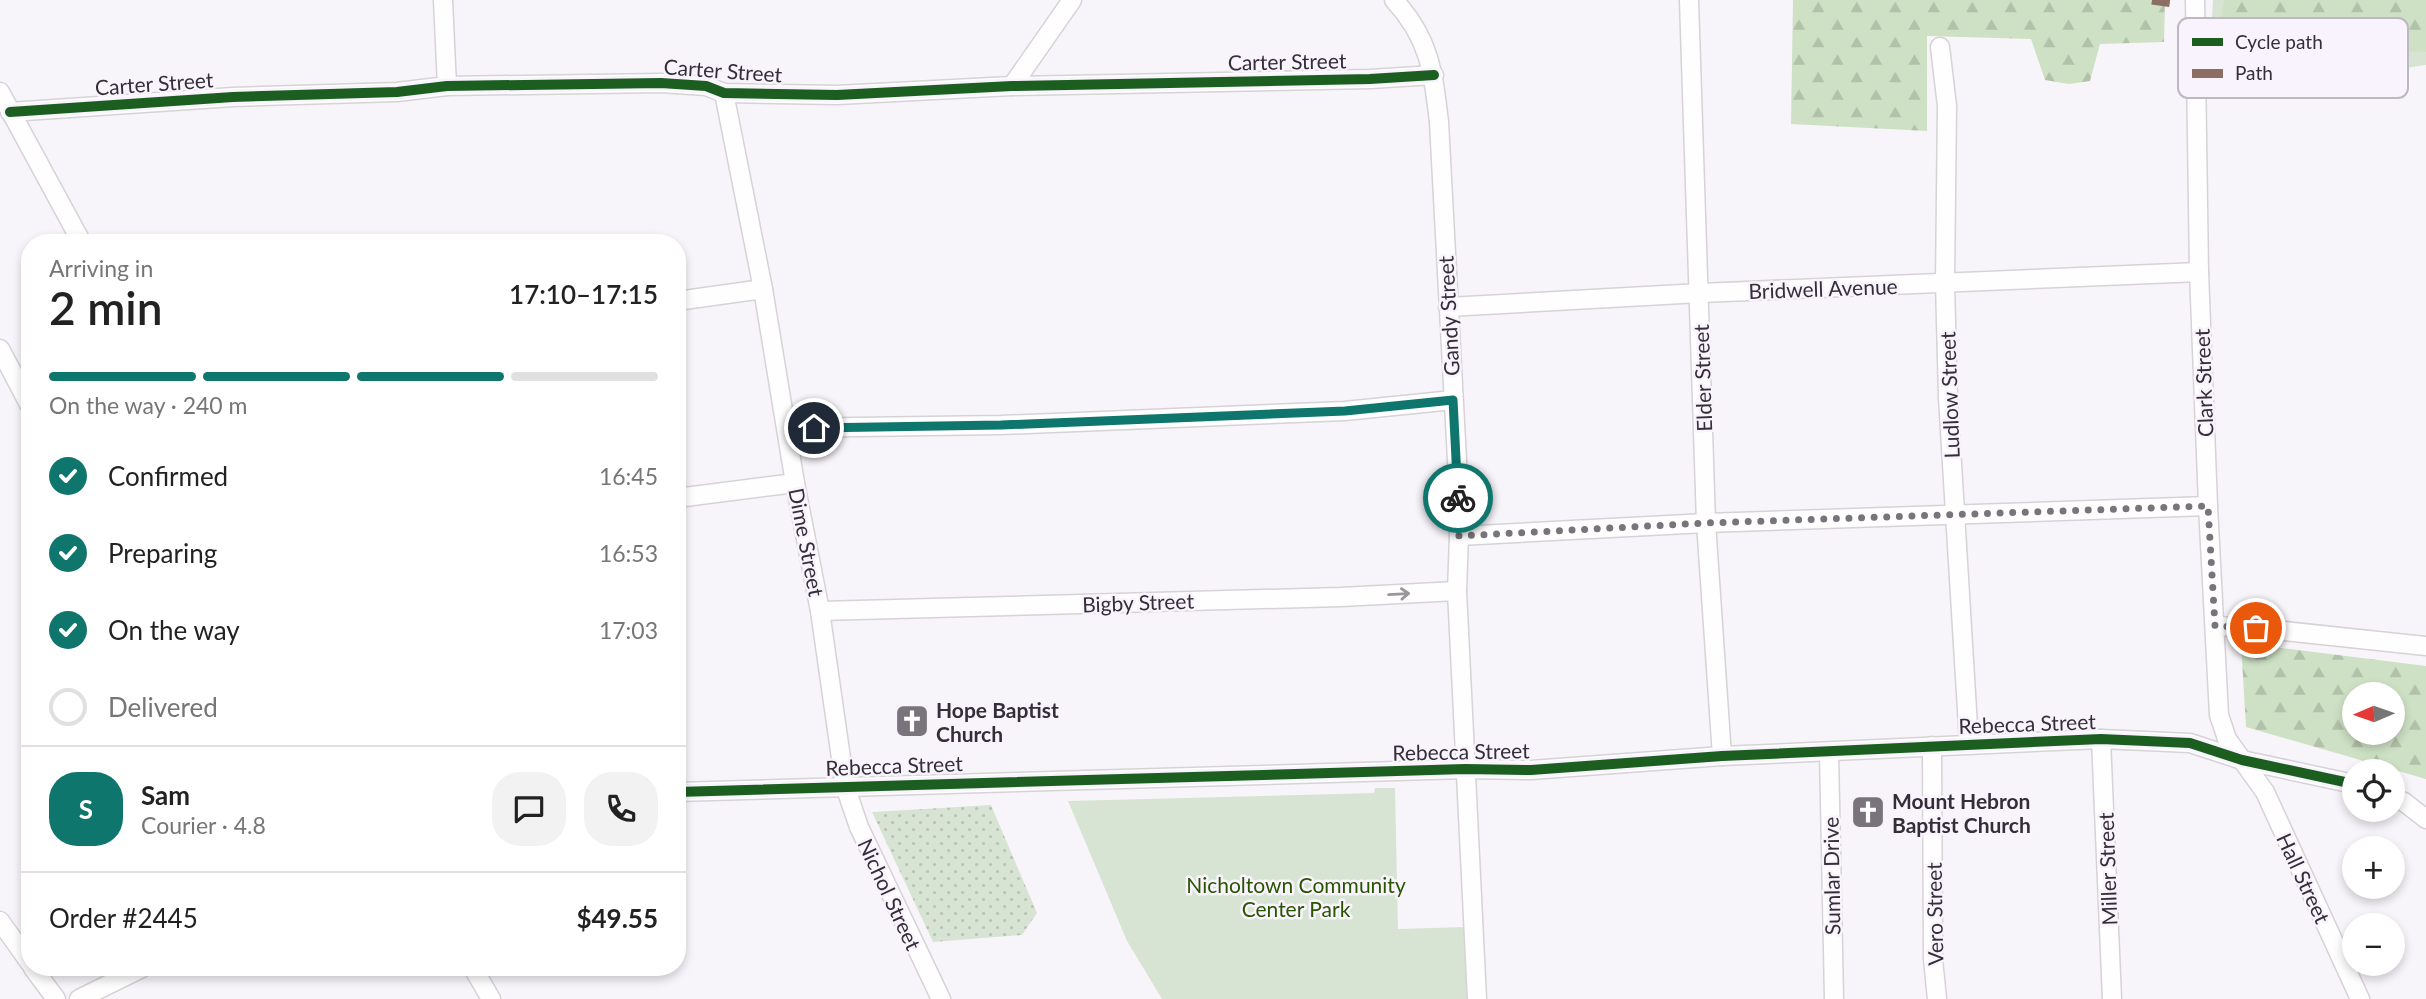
<!DOCTYPE html>
<meta charset="utf-8">
<style>
body{margin:0;font-family:Lato,sans-serif;background:#f2f2f2;color:#222;height:100vh;display:flex;flex-direction:column;font-size:26px;white-space:nowrap}
*{box-sizing:border-box;margin:0}
p{font-size:23px;color:#767676}
.icon{flex:none;width:38px;height:38px;fill:none;stroke:currentColor;stroke-width:2;stroke-linecap:round;stroke-linejoin:round}
.map{position:relative;flex:1;overflow:hidden}
.sheet{position:absolute;left:21px;top:234px;width:665px;height:742px;display:flex;flex-direction:column;background:#fff;border-radius:28px;box-shadow:0 4px 10px #0003}
.sheet>*{flex:none}
.needle{width:46px;rotate:268deg}
.buttons{position:absolute;left:2342px;top:682px;display:grid;gap:14px}
.buttons a{display:grid;place-items:center;width:63px;height:63px;border-radius:50%;background:#fff;box-shadow:0 4px 10px #0003;font-size:35px}
.pin{position:absolute;display:grid;place-items:center;width:60px;height:60px;color:#fff;margin:-30px;border:4px solid #fff;border-radius:50%;box-shadow:0 2px 7px #0007}
.courier{position:absolute;display:grid;place-items:center;width:70px;height:70px;margin:-35px;border:5px solid #0f766e;border-radius:50%;background:#fff;color:#222;box-shadow:0 2px 9px #0007}
.head em{font-style:normal;font-weight:600}
.head div{display:flex;flex-direction:column-reverse}
.head{display:flex;align-items:center;justify-content:space-between;height:119px;padding:0 28px}
h1{font-size:46px;font-weight:600;line-height:52px}
.bar{display:grid;grid-template-columns:repeat(4,1fr);gap:10px 7px;align-content:center;height:84px;padding:0 28px}
.bar i{height:9px;border-radius:5px;background:#e0e0e0}
.bar .current{background:#0f766e}
.bar p{grid-column:span 4}
.line{display:flex;align-items:center;gap:18px;padding:0 28px;border-top:2px solid #e0e0e0}
.line div{flex:1}
.round{display:grid;place-items:center;flex:none;width:74px;height:74px;border-radius:28px;background:#f2f2f2}
ol{padding:0 28px;list-style:none}
li{display:flex;align-items:center;gap:21px;height:77px}
li p{margin-inline-start:auto}
li .icon{padding:7px;border-radius:50%;background:#0f766e;color:#fff;stroke-width:4}
li:last-child{color:#767676}
li i{width:38px;height:38px;border:4px solid #e0e0e0;border-radius:50%}
.map>svg:first-child{display:block}
.green{fill:#d8e4d3}
.forest{fill:url(#forest-firs);fill-rule:evenodd}
.garden{fill:url(#garden-dots)}
.lines{fill:none;stroke-linecap:round;stroke-linejoin:round}
.street-casing{stroke:#d6d2d8;stroke-width:21}
.street{stroke:#fefefe;stroke-width:18}
.quiet{stroke:#8d6e63;stroke-width:9;stroke-dasharray:18 9;stroke-linecap:butt}
.cycleway-casing{stroke:#f8f3fc;stroke-width:15}
.cycleway{stroke:#1b5e20;stroke-width:10}
.oneway{stroke:#99969a}
.done{stroke:#79747b;stroke-width:7;stroke-dasharray:0 12.6}
.route{stroke:#0f766e;stroke-width:9}
.labels{text-anchor:middle;dominant-baseline:central;stroke-width:5;stroke-linejoin:round;paint-order:stroke}
.street-label{font-size:21px;fill:#342f37;stroke:#f8f3fc}
.poi-label{font-size:21px;font-weight:bold;fill:#342f37;stroke:#f8f3fc;text-anchor:start}
.park-label{font-size:21px;fill:#285500;stroke:#f8f3fc}
.key{fill:#f8f3fc;stroke:#bdb8c1;stroke-width:2}
.key-label{font-size:19px;fill:#342f37}
</style>
<div class="map">
<svg width="2426" height="999" viewBox="0 0 2426 999">
<defs>
<pattern id="forest-firs" width="22" height="20" patternUnits="userSpaceOnUse" patternTransform="scale(1.75)"><rect width="22" height="20" fill="#cee1c4"/><path d="M5 1l3.5 6h-7zM16 11l3.5 6h-7z" fill="#b2c1a9"/></pattern>
<pattern id="garden-dots" width="8" height="8" patternUnits="userSpaceOnUse" patternTransform="scale(1.75)"><rect width="8" height="8" fill="#d8e4d3"/><path d="M2 2h.1M6 6h.1" fill="none" stroke="#bac4b6" stroke-width="1.8" stroke-linecap="round"/></pattern>
</defs>
<rect width="100%" height="100%" fill="#f8f5fa"/>
<g class="green">
<path d="M2213,0H2426V65L2329,79L2317,36L2210,45Z"/>
<path d="M1375,788H1395L1398,929L1464,927L1467,999H1162L1127,941L1068,801L1374,793Z"/>
</g>
<g class="forest">
<path d="M1793,0H2165L2164,42L2100,44L2090,81L2069,84L2045,80L2031,39L1927,36V131L1791,124Z"/>
<path d="M2224,0H2426V52L2218,45Z"/>
<path d="M2241,643L2426,666V779L2246,727ZM2354,695H2392V733H2354Z"/>
</g>
<path class="garden" d="M991,805L1037,913L1022,935L933,942L872,812Z"/>
<g class="lines">
<g class="street-casing">
<g id="street">
<path d="M443,0L447,86"/>
<path d="M1394,0C1430,39 1433,72 1439,122L1457,460L1459,536L1457,591L1477,999"/>
<path d="M1689,0L1706,523L1722,756"/>
<path d="M2195,0L2199,272L2208,506L2219,715L2227,739L2265,792L2360,999"/>
<path d="M1940,47L1947,106L1945,283L1948,398L1969,743"/>
<path d="M1012,86L1072,0"/>
<path d="M0,92L82,243"/>
<path d="M724,93L763,289L795,483L820,611L845,786L859,827L941,999"/>
<path d="M10,112L233,97L397,92L447,86L661,83L706,86L724,93L837,95L1012,86L1370,79L1434,75"/>
<path d="M677,301L763,289"/>
<path d="M1448,307L1700,293L2199,272"/>
<path d="M0,349L30,406"/>
<path d="M787,428L1001,425L1345,411L1453,400"/>
<path d="M677,498L795,483"/>
<path d="M1459,536L1706,523L2208,506"/>
<path d="M820,611L1341,597L1457,591"/>
<path d="M2215,626L2256,628L2426,646"/>
<path d="M2101,739L2112,999"/>
<path d="M1932,746L1933,959L1937,999"/>
<path d="M1829,752L1834,999"/>
<path d="M677,792L1465,769L1531,770L1722,756L2101,739L2190,743L2242,760L2354,784"/>
<path d="M2392,797L2404,802L2426,819"/>
<path d="M0,921L30,963"/>
<path d="M33,968L56,999"/>
<path d="M473,968L491,999"/>
<path d="M79,999L142,968"/>
</g>
</g>
<use href="#street" class="street"/>
<path class="quiet" d="M2152,0L2173,3V0"/>
<g class="cycleway-casing">
<g id="cycleway">
<path d="M10,112L233,97L397,92L447,86L661,83L706,86L724,93L837,95L1012,86L1370,79L1434,75"/>
<path d="M677,792L1465,769L1531,770L1722,756L2101,739L2190,743L2242,760L2354,784"/>
</g>
</g>
<use href="#cycleway" class="cycleway"/>
</g>
<defs><path id="oneway-shaft" d="M-6 0H5M1.5-3L5.5 0L1.5 3" fill="none" stroke-width="1.6" stroke-linecap="round" stroke-linejoin="round" transform="scale(1.75)"/></defs>
<use class="oneway" href="#oneway-shaft" transform="translate(1399 594) rotate(-3)"/>
<g class="lines">
<path class="done" d="M1458,498L1459,536L1706,523L2208,506L2215,626L2256,628"/>
<path class="route" d="M814,428L1001,425L1345,411L1453,400L1458,498"/>
</g>
<defs>
<g id="church-square" transform="scale(1.75)"><rect x="-9" y="-9" width="18" height="18" rx="4" fill="#79747b" stroke="#f8f3fc"/><path d="M-1.2-6h2.4v3.5h3.3v2.4h-3.3V6h-2.4V-.1h-3.3v-2.4h3.3Z" fill="#fff"/></g>
</defs>
<g fill-rule="evenodd">
<use href="#church-square" x="912" y="721"/>
<use href="#church-square" x="1868" y="812"/>
</g>
<g class="labels">
<g class="street-label">
<text transform="translate(1287 61) rotate(-1)">Carter Street</text>
<text transform="translate(723 70) rotate(4)">Carter Street</text>
<text transform="translate(154 83) rotate(-4)">Carter Street</text>
<text transform="translate(1823 288) rotate(-2)">Bridwell Avenue</text>
<text transform="translate(1448 316) rotate(-93)">Gandy Street</text>
<text transform="translate(1702 378) rotate(-92)">Elder Street</text>
<text transform="translate(2203 383) rotate(-92)">Clark Street</text>
<text transform="translate(1949 395) rotate(-92)">Ludlow Street</text>
<text transform="translate(807 542) rotate(79)">Dime Street</text>
<text transform="translate(1138 602) rotate(-2)">Bigby Street</text>
<text transform="translate(2027 723) rotate(-2)">Rebecca Street</text>
<text transform="translate(1461 751) rotate(-1)">Rebecca Street</text>
<text transform="translate(894 765) rotate(-2)">Rebecca Street</text>
<text transform="translate(2107 869) rotate(-92)">Miller Street</text>
<text transform="translate(1831 876) rotate(-91)">Sumlar Drive</text>
<text transform="translate(2304 878) rotate(65)">Hall Street</text>
<text transform="translate(890 894) rotate(65)">Nichol Street</text>
<text transform="translate(1934 914) rotate(-91)">Vero Street</text>
</g>
<g class="poi-label">
<text x="936" y="709">Hope Baptist<tspan x="936" dy="24">Church</tspan></text>
<text x="1892" y="800">Mount Hebron<tspan x="1892" dy="24">Baptist Church</tspan></text>
</g>
<g class="park-label">
<text x="1296" y="884">Nicholtown Community<tspan x="1296" dy="24">Center Park</tspan></text>
</g>
</g>
<rect x="2178" y="18" width="230" height="80" rx="10" class="key"/>
<rect x="2192" y="38" width="31" height="8" fill="#1b5e20"/>
<rect x="2192" y="69" width="31" height="9" fill="#8d6e63"/>
<g class="key-label">
<text x="2235" y="49">Cycle path</text>
<text x="2235" y="80">Path</text>
</g>
</svg>
<div class="buttons">
<a><svg class="needle" viewBox="-14 -14 28 28"><path d="M0-13l5 13h-10z" fill="#e53935"/><path d="M0 13l5-13h-10z" fill="#767676"/></svg></a>
<a><svg class="icon" aria-label="locate" viewBox="0 0 24 24"><circle cx="12" cy="12" r="6"/><path d="M12 2v4M12 18v4M2 12h4M18 12h4"/></svg></a>
<a>+</a>
<a>−</a>
</div>
<div class="pin" style="left:2256px;top:628px;background:#ea580c"><svg class="icon" aria-label="bag" viewBox="0 0 24 24"><path d="M5 8h14l-1 12H6zM9 8a3 3 0 0 1 6 0"/></svg></div>
<div class="pin" style="left:814px;top:428px;background:#1f2937"><svg class="icon" aria-label="home" viewBox="0 0 24 24"><path d="M3 11l9-7 9 7M6 9v11h12V9"/></svg></div>
<div class="courier" style="left:1458px;top:498px"><svg class="icon" aria-label="bike" viewBox="0 0 24 24"><circle cx="6" cy="16" r="4"/><circle cx="18" cy="16" r="4"/><path d="M6 16l4-8h5l3 8M10 8l3 8H6M13 5h3"/></svg></div>
<section class="sheet">
<div class="head"><div><h1>2 min</h1><p>Arriving in</p></div><em>17:10–17:15</em></div>
<div class="bar"><i class="current"></i><i class="current"></i><i class="current"></i><i></i><p>On the way · 240 m</p></div>
<ol>
<li><svg class="icon" aria-label="check" viewBox="0 0 24 24"><path d="M5 12l5 5 9-10"/></svg>Confirmed<p>16:45</p></li>
<li><svg class="icon" aria-label="check" viewBox="0 0 24 24"><path d="M5 12l5 5 9-10"/></svg>Preparing<p>16:53</p></li>
<li><svg class="icon" aria-label="check" viewBox="0 0 24 24"><path d="M5 12l5 5 9-10"/></svg>On the way<p>17:03</p></li>
<li><i></i>Delivered</li>
</ol>
<div class="line" style="height:126px"><b class="round" style="background:#0f766e;color:#fff">S</b><div><b>Sam</b><p>Courier · 4.8</p></div><a class="round"><svg class="icon" aria-label="chat" viewBox="0 0 24 24"><path d="M4 5h16v11H9l-5 4z"/></svg></a><a class="round"><svg class="icon" aria-label="phone" viewBox="0 0 24 24"><path d="M5 4h4l2 5-3 2q2 4 5 5l2-3 5 2v4C11 20 4 13 5 4z"/></svg></a></div>
<div class="line" style="height:91px"><div>Order #2445</div><b>$49.55</b></div>
</section>
</div>
